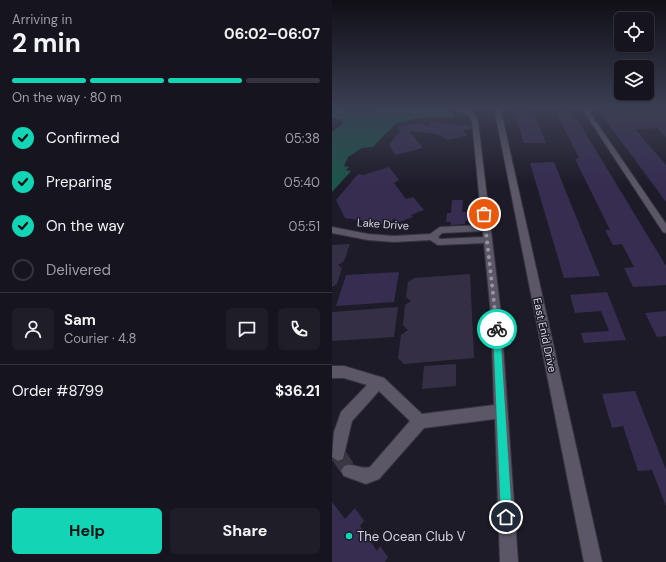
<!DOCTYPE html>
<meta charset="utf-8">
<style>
body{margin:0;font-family:"DM Sans",sans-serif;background:#1f1d27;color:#f1f3f6;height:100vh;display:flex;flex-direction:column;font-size:15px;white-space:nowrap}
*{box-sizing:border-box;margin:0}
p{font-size:13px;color:#9e9ea4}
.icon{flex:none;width:22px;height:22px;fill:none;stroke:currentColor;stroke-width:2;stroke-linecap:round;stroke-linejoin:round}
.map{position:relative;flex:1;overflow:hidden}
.details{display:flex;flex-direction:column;background:#16141e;width:332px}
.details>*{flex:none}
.buttons{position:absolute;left:282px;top:12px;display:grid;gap:8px}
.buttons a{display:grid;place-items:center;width:40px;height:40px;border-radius:6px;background:#16141e;box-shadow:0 1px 3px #0004,0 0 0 1px #35333c;font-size:20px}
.pin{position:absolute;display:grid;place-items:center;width:34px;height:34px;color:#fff;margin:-17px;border:2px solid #fff;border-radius:50%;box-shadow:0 1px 4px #0007}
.courier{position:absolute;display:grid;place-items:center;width:40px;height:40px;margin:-20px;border:3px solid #11d5b4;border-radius:50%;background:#fff;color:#222;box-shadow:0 1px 5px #0007}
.head em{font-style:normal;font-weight:700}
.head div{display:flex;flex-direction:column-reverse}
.head{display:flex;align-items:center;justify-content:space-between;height:68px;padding:0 12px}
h1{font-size:26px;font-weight:700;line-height:30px}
.bar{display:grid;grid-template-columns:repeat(4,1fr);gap:6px 4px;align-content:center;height:48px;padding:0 12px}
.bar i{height:5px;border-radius:3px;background:#35333c}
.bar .selected{background:#11d5b4}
.bar p{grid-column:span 4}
.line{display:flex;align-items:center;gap:10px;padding:0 12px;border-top:1px solid #35333c}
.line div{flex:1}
.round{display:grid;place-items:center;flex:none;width:42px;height:42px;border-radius:6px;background:#1f1d27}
ol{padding:0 12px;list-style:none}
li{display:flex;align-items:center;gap:12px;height:44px}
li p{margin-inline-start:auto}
li .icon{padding:4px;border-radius:50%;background:#11d5b4;color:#111;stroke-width:4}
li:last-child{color:#9e9ea4}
li i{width:22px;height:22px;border:2px solid #35333c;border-radius:50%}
.action{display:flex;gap:8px;margin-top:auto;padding:8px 12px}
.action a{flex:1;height:46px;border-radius:6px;background:#11d5b4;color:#111;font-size:16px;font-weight:700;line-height:46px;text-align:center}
.action a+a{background:#1f1d27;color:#f1f3f6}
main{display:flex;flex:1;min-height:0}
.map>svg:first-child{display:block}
.green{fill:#352f45}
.water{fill:#1b5549}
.building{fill:#372d51}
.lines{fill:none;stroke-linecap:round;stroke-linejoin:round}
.minor-tunnel{stroke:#3a3743;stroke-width:16;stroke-dasharray:16 8;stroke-linecap:butt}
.minor-casing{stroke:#37343e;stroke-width:2}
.minor{fill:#5b5767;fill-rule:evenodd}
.route{fill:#11d5b4}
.done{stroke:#97959f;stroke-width:4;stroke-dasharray:0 7.2}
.poi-dot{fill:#11d5b4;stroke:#1e1b28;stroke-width:1.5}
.labels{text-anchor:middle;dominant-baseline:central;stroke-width:3;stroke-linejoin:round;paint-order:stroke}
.street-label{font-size:11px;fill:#d8d6df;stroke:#1e1b28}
.near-poi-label{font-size:13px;fill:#d8d6df;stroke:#1e1b28;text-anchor:start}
</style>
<main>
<section class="details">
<div class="head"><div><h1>2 min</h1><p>Arriving in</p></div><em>06:02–06:07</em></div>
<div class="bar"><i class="selected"></i><i class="selected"></i><i class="selected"></i><i></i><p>On the way · 80 m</p></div>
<ol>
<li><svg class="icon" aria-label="check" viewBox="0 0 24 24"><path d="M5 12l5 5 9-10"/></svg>Confirmed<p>05:38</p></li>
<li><svg class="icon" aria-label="check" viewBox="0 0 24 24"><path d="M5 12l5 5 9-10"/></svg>Preparing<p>05:40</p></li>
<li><svg class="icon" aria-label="check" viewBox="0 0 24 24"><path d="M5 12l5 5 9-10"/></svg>On the way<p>05:51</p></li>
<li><i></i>Delivered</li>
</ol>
<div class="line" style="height:72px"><a class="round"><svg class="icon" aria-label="person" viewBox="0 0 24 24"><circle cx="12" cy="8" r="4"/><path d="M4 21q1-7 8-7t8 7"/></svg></a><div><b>Sam</b><p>Courier · 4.8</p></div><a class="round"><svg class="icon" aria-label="chat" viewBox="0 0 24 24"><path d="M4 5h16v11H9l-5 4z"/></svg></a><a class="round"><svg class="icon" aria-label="phone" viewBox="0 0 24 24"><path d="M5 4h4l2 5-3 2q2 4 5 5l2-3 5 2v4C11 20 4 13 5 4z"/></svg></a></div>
<div class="line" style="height:52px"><div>Order #8799</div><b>$36.21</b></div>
<div class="action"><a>Help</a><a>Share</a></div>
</section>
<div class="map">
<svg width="334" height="562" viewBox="0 0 334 562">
<rect width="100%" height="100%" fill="#1e1b28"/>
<g class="green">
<path d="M18,244L12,261L6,265L10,268L5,284L0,287V245Z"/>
<path d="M138,274L142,358L72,364L66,358L69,335L76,330L71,325L73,305L79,301L74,297L76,282L82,278Z"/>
<path d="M66,307L62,337L0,341V312Z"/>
<path d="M124,364V386L90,389L92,366Z"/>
</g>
<path class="water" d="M60,107H109L122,114L123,117L87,118L64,123L41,147L30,148L16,157L12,166L17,167L14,170L19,171L0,192V132L12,123L10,120L0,118V108L28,112Z"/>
<g class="building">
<path d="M264,107H334V137L325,128L303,129L334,165V202Z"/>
<path d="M200,108L214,143H192L181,109Z"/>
<path d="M223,111H238L248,124L334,266V285L301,287L292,268L302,267L290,244L281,245L273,230H278L243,159L247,158Z"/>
<path d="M99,122L139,126V129L131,131L136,135L116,140L105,134L77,131L91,148L63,155L57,145L69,130L66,129V127L88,123L96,126Z"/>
<path d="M222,162L268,276L232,278L198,163Z"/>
<path d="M57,167L67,180L62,183L74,199L81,197L92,210L79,215L81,217L65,223L62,218L57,225L13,218L4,200L26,174L31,175Z"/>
<path d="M120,200H131L130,212H137L138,220L133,221V224L119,225V222H114L115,213H119Z"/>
<path d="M67,272L62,302L4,306L14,275Z"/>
<path d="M275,292L294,340L252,343L249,333L277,331L269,311L243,313L238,295Z"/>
<path d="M334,311V336L325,337L313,313Z"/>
<path d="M303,391L334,470V506L320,470L306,471L291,426L280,428L270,394Z"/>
<path d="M0,502L13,519L23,508L32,521L28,526L45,551L48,546L56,557L53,562H0Z"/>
</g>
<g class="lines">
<path class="minor-tunnel" d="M6,454L17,471"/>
<g class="minor-casing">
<g id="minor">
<path d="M117,107H124L134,111L129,107C139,107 141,113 146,121L169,315L186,562H168L163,419L92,428L47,479L34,484L12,476L9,471L12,466C21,462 28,470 38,467L78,421L47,391L20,421L11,459L6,461L0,457L2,432L9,412L35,385L12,378H0V366H12L52,378L90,414L162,405L159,315L152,243L106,245L98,240L62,242L36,240L0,233V227L36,234L62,236L98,234L108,227L150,225L140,121L137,115ZM151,231V237L108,239L106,237L110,233Z"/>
<path d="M162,107H168L270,562H252Z"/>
<path d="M249,107H254L334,224V233L331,232Z"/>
</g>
</g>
<use href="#minor" class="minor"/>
</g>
<linearGradient id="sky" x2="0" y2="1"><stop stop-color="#100f16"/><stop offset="0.58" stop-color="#3b3f53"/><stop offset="1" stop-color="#3b3f53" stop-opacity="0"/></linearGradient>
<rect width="334" height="186" fill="url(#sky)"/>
<path class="route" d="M165,326L168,329L180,517L178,521L174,522L171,521L169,517L161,329Z"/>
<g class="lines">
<path class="done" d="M152,214L165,329"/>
</g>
<circle class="poi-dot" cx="17" cy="536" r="4"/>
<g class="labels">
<g class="street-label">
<text transform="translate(51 224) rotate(4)">Lake Drive</text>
<text transform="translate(213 335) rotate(78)">East Enid Drive</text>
</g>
<g class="near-poi-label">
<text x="25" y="536">The Ocean Club V</text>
</g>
</g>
</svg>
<div class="buttons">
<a><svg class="icon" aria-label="locate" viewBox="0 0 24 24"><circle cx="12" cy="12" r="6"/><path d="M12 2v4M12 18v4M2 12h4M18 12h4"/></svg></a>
<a><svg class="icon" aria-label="layers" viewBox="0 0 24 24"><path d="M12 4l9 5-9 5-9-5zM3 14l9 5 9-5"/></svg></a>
</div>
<div class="pin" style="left:152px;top:214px;background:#ea580c"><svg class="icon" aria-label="bag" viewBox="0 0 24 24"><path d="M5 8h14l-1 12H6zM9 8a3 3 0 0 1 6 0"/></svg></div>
<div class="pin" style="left:174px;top:517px;background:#1f2937"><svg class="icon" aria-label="home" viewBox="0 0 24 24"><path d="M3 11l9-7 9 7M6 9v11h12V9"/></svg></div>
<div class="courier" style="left:165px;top:329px"><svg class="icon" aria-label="bike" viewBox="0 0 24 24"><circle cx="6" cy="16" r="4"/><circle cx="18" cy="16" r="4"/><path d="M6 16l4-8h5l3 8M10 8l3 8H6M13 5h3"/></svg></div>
</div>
</main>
